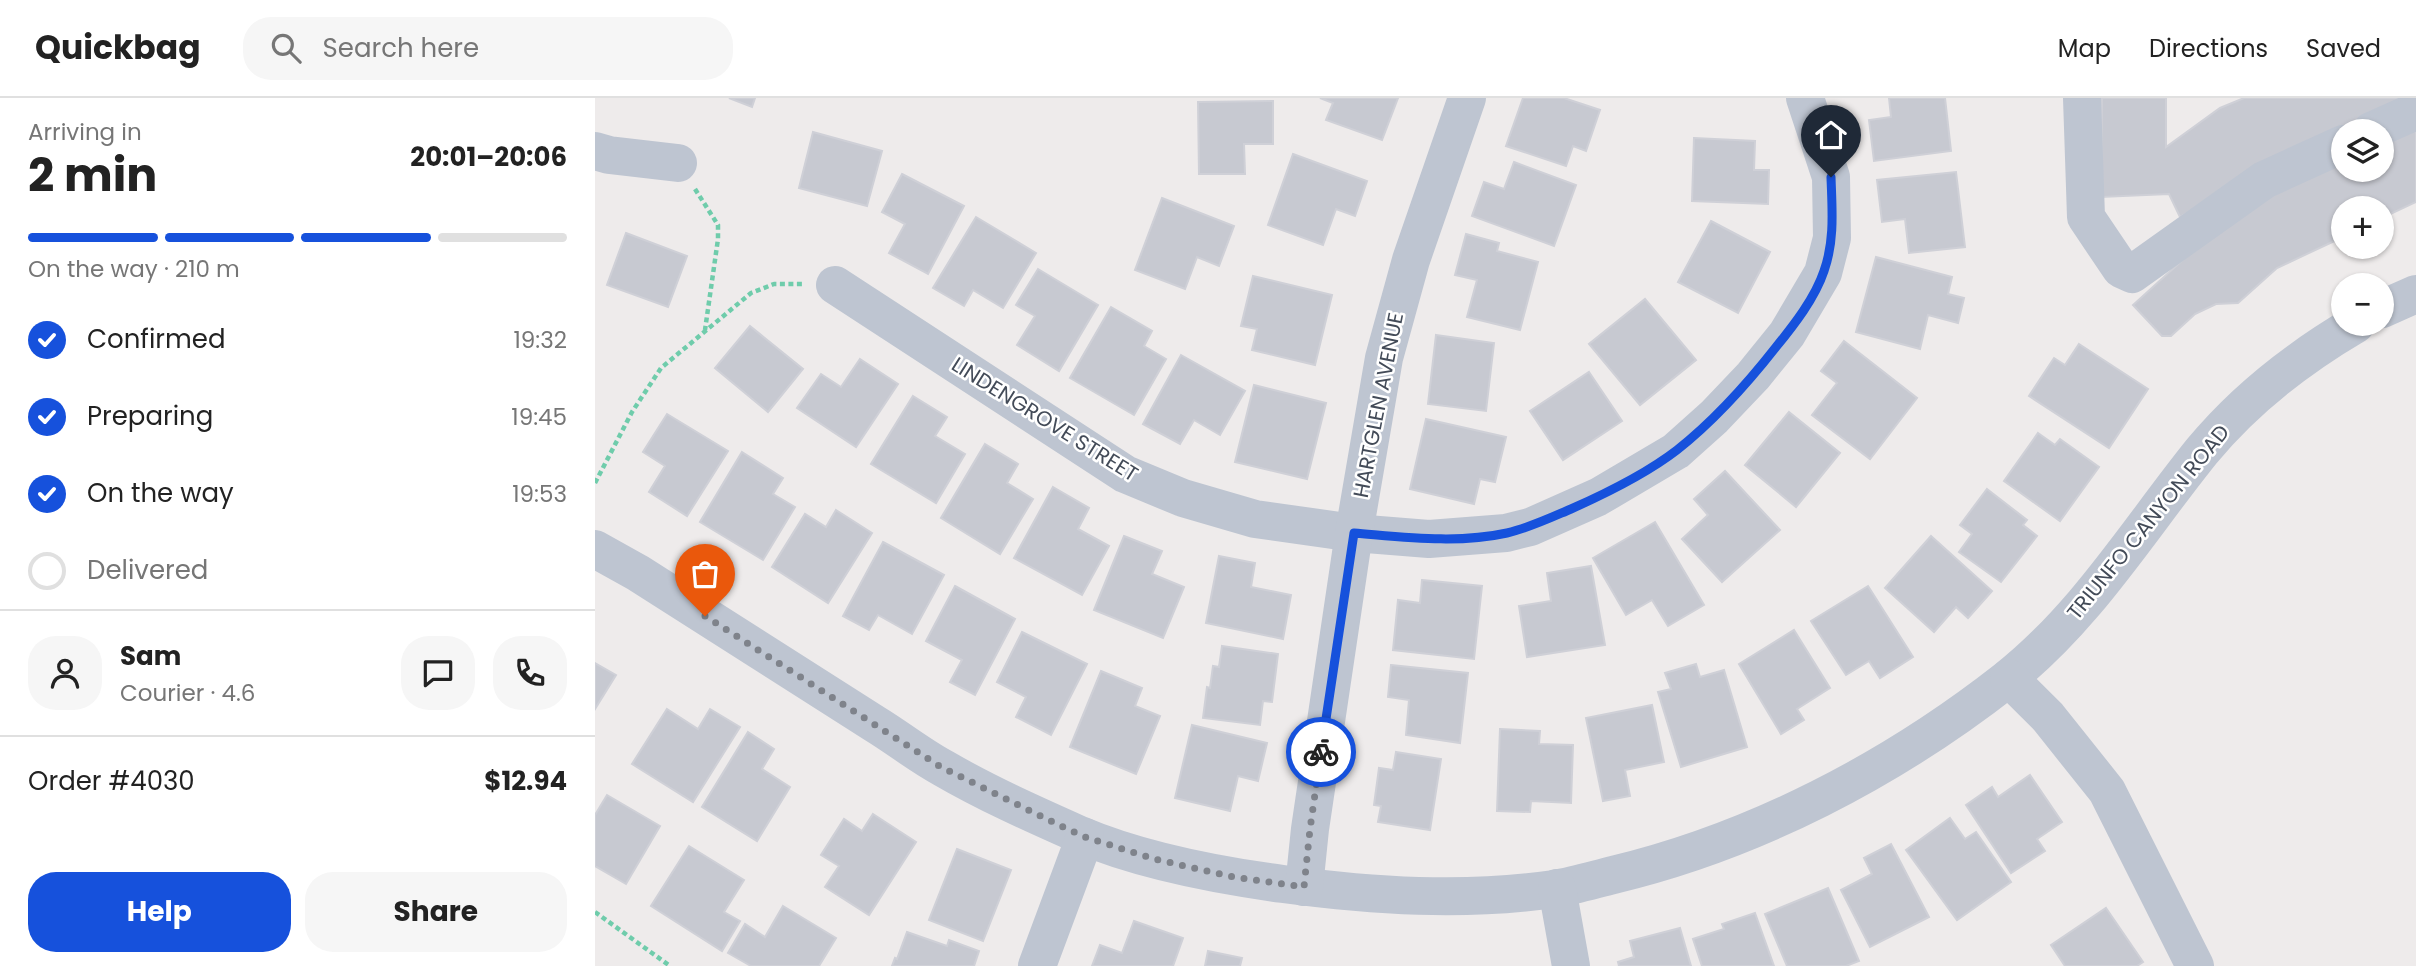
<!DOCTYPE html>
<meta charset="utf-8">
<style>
body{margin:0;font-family:Poppins,sans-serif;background:#f6f6f6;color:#222;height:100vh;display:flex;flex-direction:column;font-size:26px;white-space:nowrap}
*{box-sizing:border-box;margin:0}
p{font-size:23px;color:#767676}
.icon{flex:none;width:38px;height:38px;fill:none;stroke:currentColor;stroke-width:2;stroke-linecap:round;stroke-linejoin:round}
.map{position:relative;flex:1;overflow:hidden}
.panel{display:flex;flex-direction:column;background:#fff;width:595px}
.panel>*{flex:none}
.fabs{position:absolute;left:1736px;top:21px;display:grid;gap:14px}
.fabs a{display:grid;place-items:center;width:63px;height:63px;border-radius:50%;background:#fff;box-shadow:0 2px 5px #0004;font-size:35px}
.pin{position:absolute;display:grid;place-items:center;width:60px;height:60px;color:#fff;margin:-72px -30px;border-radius:50% 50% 50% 0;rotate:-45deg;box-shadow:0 0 7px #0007}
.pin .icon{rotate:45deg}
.courier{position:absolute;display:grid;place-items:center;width:70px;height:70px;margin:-35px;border:5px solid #1651dc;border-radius:50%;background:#fff;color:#222;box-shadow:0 2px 9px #0007}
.summary em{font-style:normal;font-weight:700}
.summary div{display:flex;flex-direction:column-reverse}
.summary{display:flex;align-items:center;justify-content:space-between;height:119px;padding:0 28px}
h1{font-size:46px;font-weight:700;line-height:52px}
.bar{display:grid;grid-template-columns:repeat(4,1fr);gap:10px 7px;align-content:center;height:84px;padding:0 28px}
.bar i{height:9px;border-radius:5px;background:#e0e0e0}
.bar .on{background:#1651dc}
.bar p{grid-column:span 4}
.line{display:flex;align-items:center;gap:18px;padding:0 28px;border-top:2px solid #e0e0e0}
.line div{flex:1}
.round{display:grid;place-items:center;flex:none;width:74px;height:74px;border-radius:28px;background:#f6f6f6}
ol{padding:0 28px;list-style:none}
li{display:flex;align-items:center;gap:21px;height:77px}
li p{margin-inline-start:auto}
li .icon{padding:7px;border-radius:50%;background:#1651dc;color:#fff;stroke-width:4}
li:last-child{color:#767676}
li i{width:38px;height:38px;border:4px solid #e0e0e0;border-radius:50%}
.cta{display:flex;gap:14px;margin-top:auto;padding:14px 28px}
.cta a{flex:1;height:80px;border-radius:28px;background:#1651dc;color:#fff;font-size:28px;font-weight:700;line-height:80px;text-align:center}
.cta a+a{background:#f6f6f6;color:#222}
header{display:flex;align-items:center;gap:42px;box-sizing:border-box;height:98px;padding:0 35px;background:#fff;border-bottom:2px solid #e0e0e0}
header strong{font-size:33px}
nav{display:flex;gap:38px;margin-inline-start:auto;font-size:24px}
.search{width:490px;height:63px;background:#f6f6f6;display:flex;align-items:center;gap:18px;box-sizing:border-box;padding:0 24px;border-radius:28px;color:#767676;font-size:26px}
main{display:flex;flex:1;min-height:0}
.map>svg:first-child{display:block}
.building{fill:#c7c9d1;stroke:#cfd0d7;stroke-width:2}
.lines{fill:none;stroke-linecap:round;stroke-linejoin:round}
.path{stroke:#6fccab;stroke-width:4.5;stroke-dasharray:5 3.5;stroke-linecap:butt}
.minor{stroke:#bec5d1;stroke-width:38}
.done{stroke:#7f838b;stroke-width:7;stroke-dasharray:0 12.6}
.route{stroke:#1651dc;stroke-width:9}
.labels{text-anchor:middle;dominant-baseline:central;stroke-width:5;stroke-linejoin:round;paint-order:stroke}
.street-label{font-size:21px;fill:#434b58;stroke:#fff}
</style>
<header>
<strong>Quickbag</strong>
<div class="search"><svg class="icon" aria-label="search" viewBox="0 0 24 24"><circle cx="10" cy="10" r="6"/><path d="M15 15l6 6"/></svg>Search here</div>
<nav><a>Map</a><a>Directions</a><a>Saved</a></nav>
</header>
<main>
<section class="panel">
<div class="summary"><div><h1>2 min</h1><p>Arriving in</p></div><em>20:01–20:06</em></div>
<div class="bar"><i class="on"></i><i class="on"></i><i class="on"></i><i></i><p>On the way · 210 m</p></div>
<ol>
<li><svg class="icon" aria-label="check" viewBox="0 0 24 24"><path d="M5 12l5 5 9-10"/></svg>Confirmed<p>19:32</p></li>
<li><svg class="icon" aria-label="check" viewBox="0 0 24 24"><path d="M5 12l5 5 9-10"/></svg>Preparing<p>19:45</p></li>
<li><svg class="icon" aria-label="check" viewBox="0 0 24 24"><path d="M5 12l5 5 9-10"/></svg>On the way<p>19:53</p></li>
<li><i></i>Delivered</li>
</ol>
<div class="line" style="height:126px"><a class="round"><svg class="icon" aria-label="person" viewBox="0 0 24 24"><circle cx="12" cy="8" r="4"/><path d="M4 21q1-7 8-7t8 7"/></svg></a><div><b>Sam</b><p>Courier · 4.6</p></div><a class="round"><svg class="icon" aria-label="chat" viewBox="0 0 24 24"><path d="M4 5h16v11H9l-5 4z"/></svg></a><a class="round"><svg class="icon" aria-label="phone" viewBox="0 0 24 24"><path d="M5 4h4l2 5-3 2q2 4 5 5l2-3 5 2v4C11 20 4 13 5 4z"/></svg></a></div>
<div class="line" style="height:91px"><div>Order #4030</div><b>$12.94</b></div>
<div class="cta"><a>Help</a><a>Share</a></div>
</section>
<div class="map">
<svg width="1821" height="868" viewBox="0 0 1821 868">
<rect width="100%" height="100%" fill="#eeebeb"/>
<g class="building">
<path d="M134,0H160L157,9Z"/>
<path d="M725,0H803L787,42L731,22L738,5Z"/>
<path d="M928,0H969L1005,12L991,53L978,48L971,68L911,48Z"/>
<path d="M1294,0H1350L1356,53L1279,63L1274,22L1296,19Z"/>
<path d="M1507,0H1571V49L1625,10L1649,0H1821L1707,46L1585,119L1574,96L1506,99Z"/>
<path d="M678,3V46H649L650,76H604L603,4Z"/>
<path d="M1821,27V104L1787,120V110H1748V139L1682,170L1643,205L1621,206L1600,216L1576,238H1567L1538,207L1645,110L1748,61V72H1787V43Z"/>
<path d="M218,34L287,53L272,108L204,90Z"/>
<path d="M1099,40L1160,43L1159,72H1174L1173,106L1097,103Z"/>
<path d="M698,56L772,83L760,118L741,111L728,147L673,127Z"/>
<path d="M919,64L981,87L959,148L877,118L889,84L909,91Z"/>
<path d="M1361,74L1370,149L1314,155L1310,121L1287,124L1282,82Z"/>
<path d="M307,76L369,108L333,176L294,155L310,126L287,114Z"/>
<path d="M567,100L639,128L624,168L602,159L590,191L540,172Z"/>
<path d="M381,119L441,155L408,210L378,192L369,208L338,190Z"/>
<path d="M1116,123L1175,154L1143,215L1083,184Z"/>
<path d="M31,135L92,158L73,209L12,187Z"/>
<path d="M871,136L904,145L902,153L943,164L925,232L872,219L882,182L860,177Z"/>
<path d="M1281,159L1357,179L1353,196L1369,200L1363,225L1333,217L1325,251L1261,234Z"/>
<path d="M443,171L503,207L464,273L422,247L440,218L421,207Z"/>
<path d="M658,178L737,197L720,267L657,252L662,231L646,228Z"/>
<path d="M1050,201L1101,262L1045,307L994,246Z"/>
<path d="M516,209L557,233L549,248L571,261L539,317L475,280Z"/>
<path d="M155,228L208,271L173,314L120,270Z"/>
<path d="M841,237L899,245L891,313L833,306Z"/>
<path d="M1249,243L1322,300L1275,361L1217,317L1242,285L1226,273Z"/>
<path d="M1484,246L1553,291L1514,350L1434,298L1459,260L1470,267Z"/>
<path d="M586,257L650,293L625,337L599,322L585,346L548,326Z"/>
<path d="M265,261L303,286L261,349L202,310L226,276L246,289Z"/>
<path d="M994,274L1027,323L968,362L935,313Z"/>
<path d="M659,287L731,305L712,381L640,364Z"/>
<path d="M318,298L352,319L340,338L370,356L341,405L276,366Z"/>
<path d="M1194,314L1245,355L1201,409L1150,367Z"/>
<path d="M72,316L133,353L92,418L54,394L70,368L48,354Z"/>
<path d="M831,321L911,339L900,384L885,381L879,406L815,391Z"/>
<path d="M1443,335L1460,347L1465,341L1504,369L1465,423L1409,383Z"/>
<path d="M390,346L423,366L412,385L438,401L405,456L346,420Z"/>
<path d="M147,354L188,380L178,396L200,409L168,462L105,424Z"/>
<path d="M1130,373L1185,432L1127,484L1087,441L1113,417L1099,401Z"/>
<path d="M458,389L494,410L483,431L514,448L487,497L419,460Z"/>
<path d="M1392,391L1432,422L1428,427L1442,438L1406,484L1364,454L1377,436L1365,427Z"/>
<path d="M241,412L277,435L233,505L177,469L210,416L231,429Z"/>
<path d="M1060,424L1109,507L1073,528L1057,502L1031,517L998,460Z"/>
<path d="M529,438L567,453L557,476L589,489L568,540L499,512Z"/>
<path d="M1336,438L1397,493L1373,520L1361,509L1339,534L1290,490Z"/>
<path d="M288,444L349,477L317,536L283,517L274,532L248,518Z"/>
<path d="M624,458L660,465L656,489L696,497L688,541L611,525Z"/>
<path d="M996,468L1010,547L932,559L924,508L956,503L952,475Z"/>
<path d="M827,482L887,488L879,561L798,552L803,502L825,505Z"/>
<path d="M360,488L420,521L380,597L355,584L367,562L331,543Z"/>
<path d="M1273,488L1318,559L1285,580L1274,563L1251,577L1216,523Z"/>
<path d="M1199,532L1235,590L1202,611L1209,622L1186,636L1144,566Z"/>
<path d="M427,534L492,566L456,637L421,619L431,599L402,584Z"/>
<path d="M627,548L683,556L677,604L668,603L665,627L608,620L612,589L615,590L618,568L624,569Z"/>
<path d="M0,565L21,577L0,611Z"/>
<path d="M1101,566L1105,579L1129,572L1152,649L1086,669L1063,594L1076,591L1070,575Z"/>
<path d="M796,567L873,575L865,645L811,637L814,602L793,599Z"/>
<path d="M506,573L547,590L540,608L565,618L541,676L475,649Z"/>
<path d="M1057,607L1069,664L1030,672L1035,698L1008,703L991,620Z"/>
<path d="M72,611L103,631L115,611L145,629L98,704L37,666Z"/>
<path d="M597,627L672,645L663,683L643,678L635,713L580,700Z"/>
<path d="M905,631L945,633L944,646L978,647L976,705L936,703L935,714L902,713Z"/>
<path d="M153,634L179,651L167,671L195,689L162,743L107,709Z"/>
<path d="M801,654L846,661L835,732L783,724L786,708L779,707L784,670L798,672Z"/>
<path d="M1435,677L1467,724L1442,741L1450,753L1416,775L1371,707L1397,689L1403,699Z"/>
<path d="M12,697L65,728L31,786L0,768V717Z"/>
<path d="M278,716L321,744L274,817L230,789L244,768L226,757L249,721L267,733Z"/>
<path d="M1355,720L1370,741L1381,734L1416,784L1362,822L1311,752Z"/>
<path d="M1296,746L1334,819L1275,849L1246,792L1277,776L1269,760Z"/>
<path d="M94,748L149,782L129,814L145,823L127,853L56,808Z"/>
<path d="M362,751L416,772L388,843L334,822Z"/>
<path d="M1233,790L1264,863L1251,868H1192L1170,816Z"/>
<path d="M188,808L241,840L224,868H156L133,855L150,826L170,839Z"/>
<path d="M1511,810L1548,864L1542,868H1470L1456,847Z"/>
<path d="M1160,815L1179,868H1107L1098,841L1129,831L1127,826Z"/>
<path d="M539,823L588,840L578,868H497L505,847L527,855Z"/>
<path d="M1085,830L1096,868H1024L1023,864L1039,859L1035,843Z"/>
<path d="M312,834L352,848L354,842L384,853L379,868H297L300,860L302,861Z"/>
<path d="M613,853L647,860L645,868H610Z"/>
</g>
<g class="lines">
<g class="path">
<path d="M100,91L123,127V141L110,232"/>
<path d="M0,385L37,314L66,270L156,195L179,186H207"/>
<path d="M0,814L75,868"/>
</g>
<g class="minor">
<path d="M1487,0L1491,119L1526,171L1537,176L1669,82L1748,46"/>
<path d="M1776,33L1821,13"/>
<path d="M0,53L14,57L83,65"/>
<path d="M240,187L530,376L588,400L660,421L759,435L834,441L911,435L935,429L1003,399L1081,353L1119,319L1158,278L1192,236L1228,175L1237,140L1236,79L1210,0"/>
<path d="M1787,211L1821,196"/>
<path d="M0,451L43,475C122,526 201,575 280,626C303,640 324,657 348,670C391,695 438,716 483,736C546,763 621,777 688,786C778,798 869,804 959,791C978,788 998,782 1018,777C1160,743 1296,672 1411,582C1491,519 1544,431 1607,353C1650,301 1703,260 1761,226"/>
<path d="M1414,580L1453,619L1512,693L1600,868"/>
<path d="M709,789L715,731L759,435L789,260L816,162L872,0"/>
<path d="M962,790L976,868"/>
<path d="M442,868L490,739"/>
</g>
</g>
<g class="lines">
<path class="done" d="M110,518L346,669L466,728L490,739L559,761L639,779L709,789L715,731L726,654"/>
<path class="route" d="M726,654L759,435C809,439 862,446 912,435C934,430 955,420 976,411C1012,395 1051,376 1082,352C1120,322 1152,286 1181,249C1199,227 1220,200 1229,173C1240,142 1237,111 1236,79"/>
</g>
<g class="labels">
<g class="street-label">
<text transform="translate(783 307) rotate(-79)">HARTGLEN AVENUE</text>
<text transform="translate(450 321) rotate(32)">LINDENGROVE STREET</text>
<text transform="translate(1553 424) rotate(-51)">TRIUNFO CANYON ROAD</text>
</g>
</g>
</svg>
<div class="fabs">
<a><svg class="icon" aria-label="layers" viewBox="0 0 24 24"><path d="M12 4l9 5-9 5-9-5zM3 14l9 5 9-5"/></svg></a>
<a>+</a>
<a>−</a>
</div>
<div class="pin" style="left:110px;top:518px;background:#ea580c"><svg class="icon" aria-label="bag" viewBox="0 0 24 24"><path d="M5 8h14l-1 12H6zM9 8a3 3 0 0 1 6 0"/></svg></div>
<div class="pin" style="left:1236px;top:79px;background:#1f2937"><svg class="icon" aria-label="home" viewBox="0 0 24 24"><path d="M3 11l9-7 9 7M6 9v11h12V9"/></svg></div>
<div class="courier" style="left:726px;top:654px"><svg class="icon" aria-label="bike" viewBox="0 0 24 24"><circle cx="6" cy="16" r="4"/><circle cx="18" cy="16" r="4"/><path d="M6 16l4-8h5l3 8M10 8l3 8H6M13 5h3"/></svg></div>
</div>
</main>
